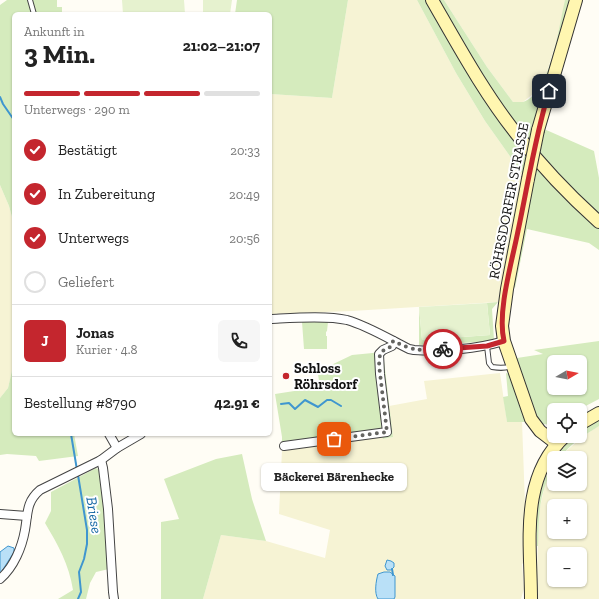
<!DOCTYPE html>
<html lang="de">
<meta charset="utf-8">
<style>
body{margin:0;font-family:"Zilla Slab",serif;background:#f6f6f6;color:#222;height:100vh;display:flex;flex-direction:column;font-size:15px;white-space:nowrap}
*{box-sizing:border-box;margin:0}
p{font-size:13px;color:#767676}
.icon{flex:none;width:22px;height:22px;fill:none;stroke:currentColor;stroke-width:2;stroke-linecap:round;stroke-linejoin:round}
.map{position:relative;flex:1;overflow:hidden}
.drawer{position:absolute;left:12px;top:12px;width:260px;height:424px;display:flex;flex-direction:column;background:#fff;border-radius:6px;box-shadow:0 1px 3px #0004}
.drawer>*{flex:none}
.needle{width:26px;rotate:80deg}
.tools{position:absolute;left:547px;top:355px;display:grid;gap:8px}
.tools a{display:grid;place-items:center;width:40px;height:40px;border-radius:6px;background:#fff;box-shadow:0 1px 3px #0004;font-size:20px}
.pin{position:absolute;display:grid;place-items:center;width:34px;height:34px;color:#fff;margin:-17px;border-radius:8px;box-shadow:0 2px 6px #0006}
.courier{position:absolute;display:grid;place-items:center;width:40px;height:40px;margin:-20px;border:3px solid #c4262e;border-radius:50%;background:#fff;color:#222;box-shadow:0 1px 5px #0007}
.bubble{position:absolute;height:28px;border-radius:6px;background:#fff;box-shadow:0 1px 3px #0004;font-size:13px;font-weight:700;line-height:28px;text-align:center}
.summary em{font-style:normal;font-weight:700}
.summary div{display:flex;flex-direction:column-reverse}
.summary{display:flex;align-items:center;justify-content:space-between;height:68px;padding:0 12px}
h1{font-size:26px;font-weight:700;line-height:30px}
.bar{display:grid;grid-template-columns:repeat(4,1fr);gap:6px 4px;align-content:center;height:48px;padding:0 12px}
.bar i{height:5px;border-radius:3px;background:#e0e0e0}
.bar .current{background:#c4262e}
.bar p{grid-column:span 4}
.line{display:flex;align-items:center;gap:10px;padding:0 12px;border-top:1px solid #e0e0e0}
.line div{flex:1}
.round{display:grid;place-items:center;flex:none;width:42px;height:42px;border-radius:6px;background:#f6f6f6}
ol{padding:0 12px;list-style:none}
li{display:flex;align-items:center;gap:12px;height:44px}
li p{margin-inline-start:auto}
li .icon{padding:4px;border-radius:50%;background:#c4262e;color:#fff;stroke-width:4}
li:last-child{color:#767676}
li i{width:22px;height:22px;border:2px solid #e0e0e0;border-radius:50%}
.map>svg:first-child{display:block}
.farmland{fill:#f6f3d4;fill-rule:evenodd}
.green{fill:#d5ebbd;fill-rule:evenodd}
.pitch{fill:#e6f2cf}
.water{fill:#b9e0f7;stroke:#3f96cf}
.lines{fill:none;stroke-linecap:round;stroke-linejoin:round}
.stream{stroke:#3f96cf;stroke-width:2}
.lane-casing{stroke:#444;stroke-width:6}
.street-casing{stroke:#444;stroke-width:10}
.secondary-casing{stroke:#333;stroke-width:14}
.lane{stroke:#fff;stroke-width:4}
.street{stroke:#fff;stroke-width:8}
.secondary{stroke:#fff6b0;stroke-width:12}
.secondary-bridge-casing{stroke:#333;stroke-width:14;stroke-linecap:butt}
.secondary-bridge{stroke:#fff6b0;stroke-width:12}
.done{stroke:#646461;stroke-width:4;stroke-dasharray:0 7.2}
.route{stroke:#c4262e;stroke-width:5}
.poi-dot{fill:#c4262e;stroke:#fff;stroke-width:1.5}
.labels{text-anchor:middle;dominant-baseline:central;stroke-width:4;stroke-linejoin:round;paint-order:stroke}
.street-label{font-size:14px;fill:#111;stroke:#fff}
.poi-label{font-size:14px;font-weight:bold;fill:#111;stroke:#fff;text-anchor:start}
.water-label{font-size:15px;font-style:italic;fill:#1768a6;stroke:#fff}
</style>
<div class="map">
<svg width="599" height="599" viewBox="0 0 599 599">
<rect width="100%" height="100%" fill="#fffdf5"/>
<g class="farmland">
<path d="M348,0H417L456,73L485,121L524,176L498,302L352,311L270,314V94L332,98Z"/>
<path d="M444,0H565L561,26L544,82L533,94L523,102H513L487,67Z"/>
<path d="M0,185L9,206L14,224V362L8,388L0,398Z"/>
<path d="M500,373L507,422L522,421L527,560L522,564L524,589L521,599H203L221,535L266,541L325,558L330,530L279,514L282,450L382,436L384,439L393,437L389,406L427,399L424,381Z"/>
<path d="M599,426V599H536L539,512L545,485L554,467V484H580V458H560L565,452L585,435ZM554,506H580V532H554ZM554,554H580V580H554Z"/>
</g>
<g class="green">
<path d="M7,0H57V7H62V14H14V224L9,206L0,185V5Z"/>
<path d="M237,0H348L332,98L270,94V14H235Z"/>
<path d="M417,0H444L487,67L513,102C516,102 520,102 523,102C551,93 559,25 565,0H571L544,129L594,151L599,178V250L589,243L527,229L515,288L513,286L528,201L531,196L544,133L538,130L524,176L485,121L456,73Z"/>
<path d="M498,302L492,309L494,340L482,342L419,345V307L422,340L490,335L487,303Z"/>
<path d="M302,322H328L327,331L326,332V336H327V349H304Z"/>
<path d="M599,341V399L578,410H554V425L542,424L536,416L517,364V358L543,354L534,350ZM554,362H580V388H554Z"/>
<path d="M383,352L393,437L383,439L382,436L282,450V437L275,394L320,387L317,368L327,367L352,355Z"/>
<path d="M14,362V434H74L78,456L39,461L36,456L7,454L0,455V398L8,388Z"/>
<path d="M506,373L510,374L530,422H507L503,397L508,396Z"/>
<path d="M599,418V426C585,435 570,444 560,458H555L561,450L574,436H580L581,429Z"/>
<path d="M242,454L252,499L266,541L221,535L203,599H161V522L179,519L164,479L216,459Z"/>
<path d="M554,460C554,470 548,477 545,486C538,506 539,526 538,546H537L536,511L542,485Z"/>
<path d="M96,468L100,470L102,476L109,569L96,572L90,583L86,599H58L73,590C69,564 58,545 45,523L51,511V492Z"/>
</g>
<g class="pitch">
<path d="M122,0H184L185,14H123Z"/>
<path d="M203,0H232L230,14H203Z"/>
<path d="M487,303L490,335L422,340L419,307Z"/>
</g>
<g class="water">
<path d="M8,546L14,548V552L0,574V552Z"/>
<path d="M387,560L391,561L394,563V567L391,570H387L385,566Z"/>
<path d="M384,572H390L395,576V597L394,599H378C374,593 376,581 378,574Z"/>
</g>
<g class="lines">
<g class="stream">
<path d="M0,97L3,104L14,120"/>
<path d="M281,404L289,403L295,409L305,400L318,407L327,400H331L341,406"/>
<path d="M71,434L77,470"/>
<path d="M78,475L87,530V544L84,559L79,572L81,592L78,599"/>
<path d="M392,569L393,575"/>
</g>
<g class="lane-casing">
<g id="lane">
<path d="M30,0L34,14"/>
<path d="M487,346L489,363L492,367C498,368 504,369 511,366"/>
</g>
</g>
<g class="street-casing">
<g id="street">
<path d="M270,319C291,318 327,315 347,320C368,326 389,339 409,349L414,350C442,352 477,349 504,341"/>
<path d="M109,434L117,448"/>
<path d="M284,446L387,432L380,374L379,354L383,350L392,346L393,341"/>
<path d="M101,460L103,468L108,509L113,592L114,599"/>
<path d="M0,514L27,516"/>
<path d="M0,579C14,567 22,547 25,530C28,513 26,502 40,490L101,460L117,448L141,434"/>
</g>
</g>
<g class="secondary-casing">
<g id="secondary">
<path d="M432,0C459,47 485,95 519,137C543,168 570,196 599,222"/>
<path d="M538,130L576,0"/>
<path d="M528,179L507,289L502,326L504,341L531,419L540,431L557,444"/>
<path d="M580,424L599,413"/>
<path d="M531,599C531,543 519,478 565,436"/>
</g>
</g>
<use href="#lane" class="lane"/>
<use href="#street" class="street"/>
<use href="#secondary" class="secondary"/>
<g class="secondary-bridge-casing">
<path id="secondary-bridge" d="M528,179L538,130"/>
</g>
<use href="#secondary-bridge" class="secondary-bridge"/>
</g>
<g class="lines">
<path class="done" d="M334,439L387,432L379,365L380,354L384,350L392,346L393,341C414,351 420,351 443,349"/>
<path class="route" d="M443,349L487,346L504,341C497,311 512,262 518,231C528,184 535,137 549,91"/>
</g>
<circle class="poi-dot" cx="286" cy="376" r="4"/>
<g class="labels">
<g class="street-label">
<text transform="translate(509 201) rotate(-79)">RÖHRSDORFER STRASSE</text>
</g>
<g class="poi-label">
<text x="294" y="368">Schloss<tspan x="294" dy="16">Röhrsdorf</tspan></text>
</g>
<g class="water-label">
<text transform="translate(94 515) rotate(81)">Briese</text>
</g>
</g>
</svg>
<div class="tools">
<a><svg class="needle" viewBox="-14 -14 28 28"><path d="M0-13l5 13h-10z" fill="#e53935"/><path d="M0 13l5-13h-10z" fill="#767676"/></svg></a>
<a><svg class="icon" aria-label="locate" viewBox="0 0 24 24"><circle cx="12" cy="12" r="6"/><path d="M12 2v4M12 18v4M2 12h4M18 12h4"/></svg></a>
<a><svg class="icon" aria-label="layers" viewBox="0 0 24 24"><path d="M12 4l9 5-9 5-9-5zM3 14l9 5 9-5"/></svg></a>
<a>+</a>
<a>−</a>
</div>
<div class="pin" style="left:334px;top:439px;background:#ea580c"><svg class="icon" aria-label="bag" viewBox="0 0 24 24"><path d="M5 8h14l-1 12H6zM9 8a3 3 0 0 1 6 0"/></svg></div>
<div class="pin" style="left:549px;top:91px;background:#1f2937"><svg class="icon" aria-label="home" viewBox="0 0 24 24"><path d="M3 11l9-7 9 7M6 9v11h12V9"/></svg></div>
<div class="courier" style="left:443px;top:349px"><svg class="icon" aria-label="bike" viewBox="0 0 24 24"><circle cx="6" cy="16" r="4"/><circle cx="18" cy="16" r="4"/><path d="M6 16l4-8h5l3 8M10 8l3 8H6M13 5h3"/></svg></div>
<div class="bubble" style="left:261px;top:463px;width:146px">Bäckerei Bärenhecke</div>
<section class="drawer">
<div class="summary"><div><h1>3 Min.</h1><p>Ankunft in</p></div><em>21:02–21:07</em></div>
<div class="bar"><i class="current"></i><i class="current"></i><i class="current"></i><i></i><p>Unterwegs · 290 m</p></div>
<ol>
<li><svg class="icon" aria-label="check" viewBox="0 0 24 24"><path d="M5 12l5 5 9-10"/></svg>Bestätigt<p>20:33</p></li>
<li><svg class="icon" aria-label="check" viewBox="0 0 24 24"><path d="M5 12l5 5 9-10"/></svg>In Zubereitung<p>20:49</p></li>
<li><svg class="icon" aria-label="check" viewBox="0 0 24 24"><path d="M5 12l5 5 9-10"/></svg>Unterwegs<p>20:56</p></li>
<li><i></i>Geliefert</li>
</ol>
<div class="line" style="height:72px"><b class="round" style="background:#c4262e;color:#fff">J</b><div><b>Jonas</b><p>Kurier · 4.8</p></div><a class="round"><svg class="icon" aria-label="phone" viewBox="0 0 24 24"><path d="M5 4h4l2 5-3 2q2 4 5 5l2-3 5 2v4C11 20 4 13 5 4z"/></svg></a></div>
<div class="line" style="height:52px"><div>Bestellung #8790</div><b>42.91 €</b></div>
</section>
</div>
